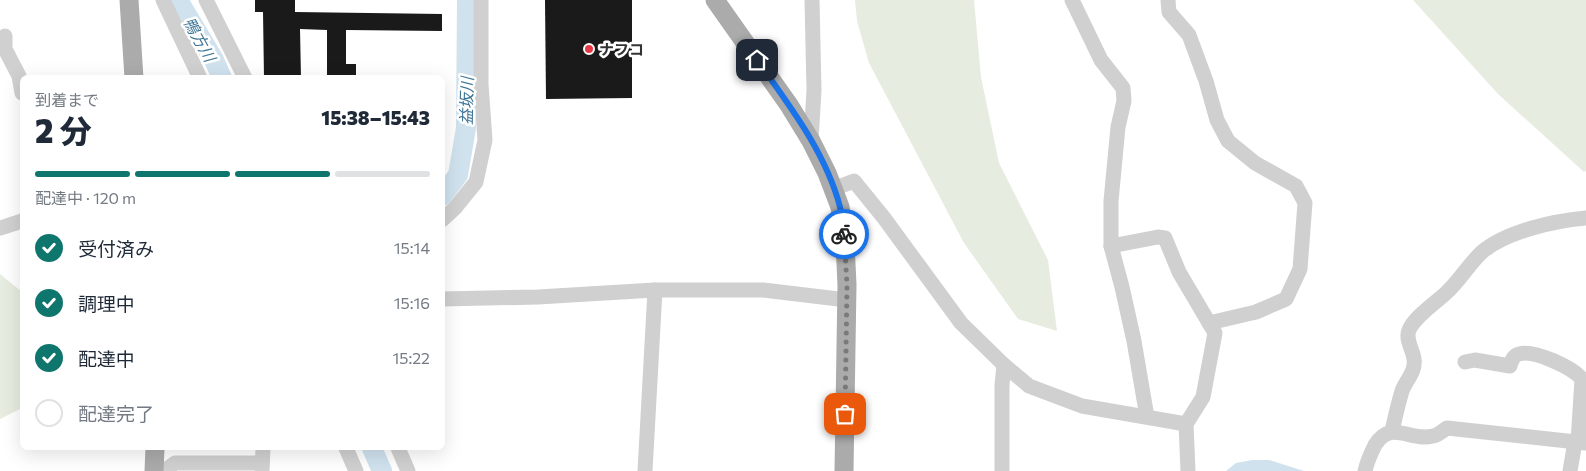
<!DOCTYPE html>
<html lang="ja">
<meta charset="utf-8">
<style>
body{margin:0;font-family:Commissioner,"Noto Sans JP",sans-serif;background:#f2f2f3;color:#1f2937;height:100vh;display:flex;flex-direction:column;font-size:19px;white-space:nowrap}
*{box-sizing:border-box;margin:0}
p{font-size:16px;color:#747a83}
.icon{flex:none;width:28px;height:28px;fill:none;stroke:currentColor;stroke-width:2;stroke-linecap:round;stroke-linejoin:round}
.map{position:relative;flex:1;overflow:hidden}
.details{position:absolute;left:20px;top:75px;width:425px;height:375px;display:flex;flex-direction:column;background:#fff;border-radius:8px;box-shadow:0 5px 20px #0002}
.details>*{flex:none}
.pin{position:absolute;display:grid;place-items:center;width:42px;height:42px;color:#fff;margin:-21px;border-radius:10px;box-shadow:0 2px 8px #0006}
.courier{position:absolute;display:grid;place-items:center;width:50px;height:50px;margin:-25px;border:4px solid #1a73e8;border-radius:50%;background:#fff;color:#222;box-shadow:0 1px 6px #0007}
.overview em{font-style:normal;font-weight:800}
.overview div{display:flex;flex-direction:column-reverse}
.overview{display:flex;align-items:center;justify-content:space-between;height:85px;padding:0 15px}
h1{font-size:32px;font-weight:800;line-height:38px}
.bar{display:grid;grid-template-columns:repeat(4,1fr);gap:8px 5px;align-content:center;height:60px;padding:0 15px}
.bar i{height:6px;border-radius:4px;background:#e0e1e3}
.bar .active{background:#0f766e}
.bar p{grid-column:span 4}
ol{padding:0 15px;list-style:none}
li{display:flex;align-items:center;gap:15px;height:55px}
li p{margin-inline-start:auto}
li .icon{padding:5px;border-radius:50%;background:#0f766e;color:#fff;stroke-width:4}
li:last-child{color:#747a83}
li i{width:28px;height:28px;border:2px solid #e0e1e3;border-radius:50%}
.map>svg:first-child{display:block}
.green{fill:#e6ecdf}
.water{fill:#cfe2ee}
.lines{fill:none;stroke-linecap:round;stroke-linejoin:round}
.river{stroke:#cfe2ee;stroke-width:20}
.building{fill:#1a1a1a}
.minor{stroke:#d0d0d0;stroke-width:15}
.major{stroke:#ababab;stroke-width:19}
.done{stroke:#7a7a7a;stroke-width:5;stroke-dasharray:0 9}
.route{stroke:#1a73e8;stroke-width:6}
.poi-dot{fill:#e63946;stroke:#fff;stroke-width:2}
.labels{text-anchor:middle;dominant-baseline:central;stroke-width:5;stroke-linejoin:round;paint-order:stroke}
.poi-label{font-size:15px;font-weight:bold;fill:#333;stroke:#fff;text-anchor:start}
.water-label{font-size:16px;font-style:italic;fill:#3f7597;stroke:#fff}
</style>
<div class="map">
<svg width="1586" height="471" viewBox="0 0 1586 471">
<rect width="100%" height="100%" fill="#fff"/>
<g class="green">
<path d="M855,0H974L981,77L999,163L1048,260L1057,331L1018,319L964,243L869,63L857,21Z"/>
<path d="M1413,0H1586V171L1584,172L1498,94Z"/>
<path d="M0,274L22,292V408L0,419Z"/>
</g>
<path class="water" d="M1252,460H1269L1304,471H1226L1236,463Z"/>
<g class="lines">
<g class="river">
<path d="M178,0L214,60L222,78"/>
<path d="M442,196L458,175L466,128L467,0"/>
<path d="M372,448L382,471"/>
</g>
</g>
<g class="building">
<path d="M255,0H295V12L442,14V31L346,30V64H356V78H327V30L300,29L301,78H264L263,12H255Z"/>
<path d="M545,0H632V98L546,99Z"/>
</g>
<g class="lines">
<g class="minor">
<path d="M163,0L200,78"/>
<path d="M206,0L245,78"/>
<path d="M1072,0L1101,60L1123,88L1124,101L1118,127L1111,201V246L1122,287L1134,341L1147,417"/>
<path d="M1168,0L1169,12L1189,35L1206,81L1217,120L1228,141L1255,163L1296,186L1305,203L1300,269L1286,299L1256,312L1209,323"/>
<path d="M5,36V49L19,76L22,93"/>
<path d="M811,141L814,90L812,0"/>
<path d="M833,189L854,181L884,218L961,323L1004,365L1029,386L1082,406L1186,424"/>
<path d="M442,220L455,208L476,182L485,140L481,84V0"/>
<path d="M0,228L22,221"/>
<path d="M1111,246L1158,237L1165,238L1179,272L1215,333L1203,397L1186,424L1188,471"/>
<path d="M442,299L538,297L655,290H763L847,300"/>
<path d="M1465,362L1475,360L1510,366C1511,361 1514,355 1519,354C1534,349 1573,368 1582,379L1578,442"/>
<path d="M1392,431C1395,418 1398,404 1402,391C1406,380 1416,372 1414,359C1413,350 1405,339 1409,330C1415,316 1437,302 1447,292C1460,280 1469,264 1482,252C1507,231 1554,221 1586,218"/>
<path d="M346,448L356,471"/>
<path d="M398,448L408,471"/>
<path d="M164,471L175,463H262"/>
<path d="M262,471L263,448"/>
<path d="M645,471L655,290"/>
<path d="M1002,471V385L1004,365"/>
<path d="M1365,471C1367,462 1371,453 1375,445C1391,419 1410,442 1433,436C1438,435 1442,431 1447,428L1586,443"/>
<path d="M1570,471L1575,442"/>
</g>
<g class="major">
<path d="M129,0L134,78"/>
<path d="M715,0L789,105L811,141L827,173L840,207L845,242L847,285L844,471"/>
<path d="M154,471L155,448"/>
</g>
</g>
<g class="lines">
<path class="done" d="M844,234L847,285L845,414"/>
<path class="route" d="M757,60C789,105 826,153 840,207C842,216 842,225 844,234"/>
</g>
<circle class="poi-dot" cx="589" cy="49" r="5"/>
<g class="labels">
<g class="poi-label">
<text x="599" y="49">ナフコ</text>
</g>
<g class="water-label">
<text transform="translate(200 39) rotate(61)">鴨方川</text>
<text transform="translate(466 101) rotate(-89)">益坂川</text>
</g>
</g>
</svg>
<div class="pin" style="left:845px;top:414px;background:#ea580c"><svg class="icon" aria-label="bag" viewBox="0 0 24 24"><path d="M5 8h14l-1 12H6zM9 8a3 3 0 0 1 6 0"/></svg></div>
<div class="pin" style="left:757px;top:60px;background:#1f2937"><svg class="icon" aria-label="home" viewBox="0 0 24 24"><path d="M3 11l9-7 9 7M6 9v11h12V9"/></svg></div>
<div class="courier" style="left:844px;top:234px"><svg class="icon" aria-label="bike" viewBox="0 0 24 24"><circle cx="6" cy="16" r="4"/><circle cx="18" cy="16" r="4"/><path d="M6 16l4-8h5l3 8M10 8l3 8H6M13 5h3"/></svg></div>
<section class="details">
<div class="overview"><div><h1>2 分</h1><p>到着まで</p></div><em>15:38–15:43</em></div>
<div class="bar"><i class="active"></i><i class="active"></i><i class="active"></i><i></i><p>配達中 · 120 m</p></div>
<ol>
<li><svg class="icon" aria-label="check" viewBox="0 0 24 24"><path d="M5 12l5 5 9-10"/></svg>受付済み<p>15:14</p></li>
<li><svg class="icon" aria-label="check" viewBox="0 0 24 24"><path d="M5 12l5 5 9-10"/></svg>調理中<p>15:16</p></li>
<li><svg class="icon" aria-label="check" viewBox="0 0 24 24"><path d="M5 12l5 5 9-10"/></svg>配達中<p>15:22</p></li>
<li><i></i>配達完了</li>
</ol>
</section>
</div>
